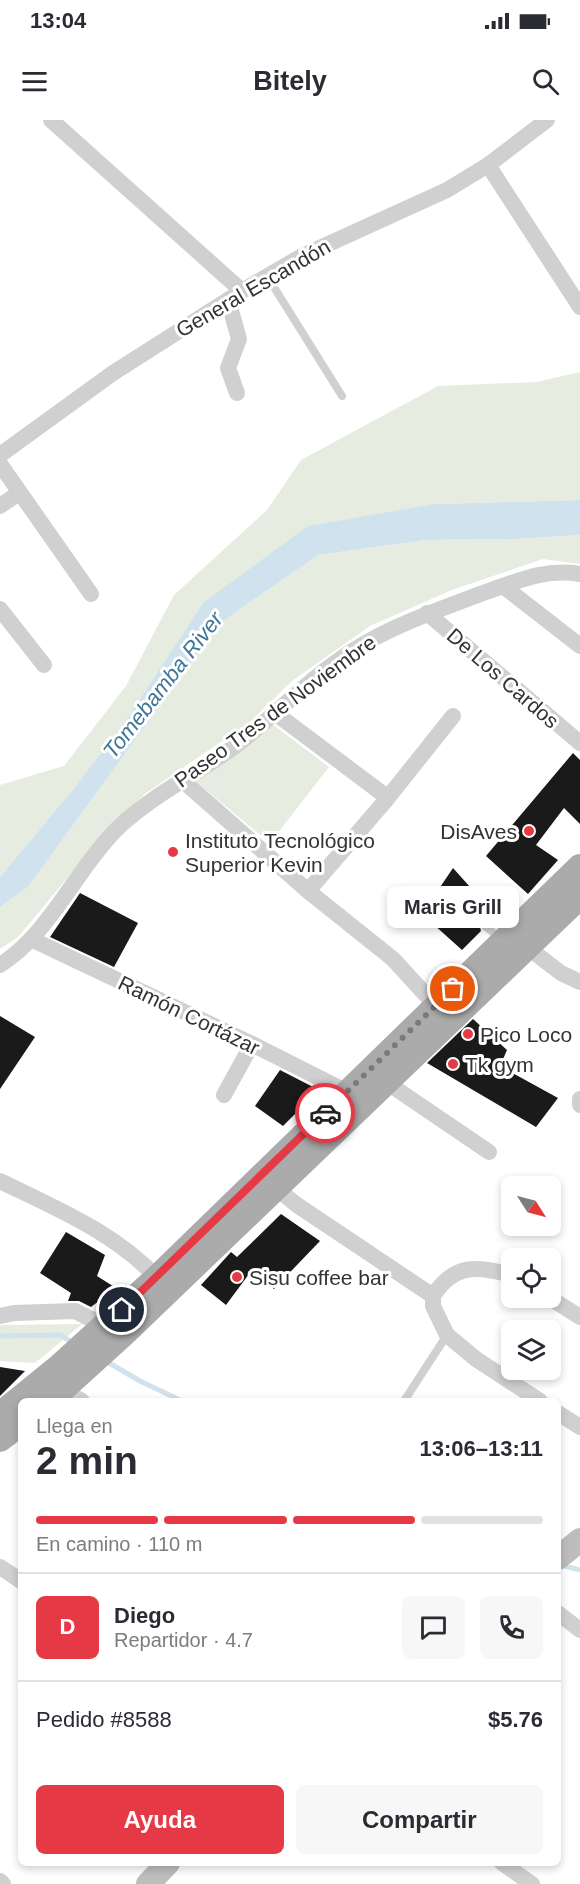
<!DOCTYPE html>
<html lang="es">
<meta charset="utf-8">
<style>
body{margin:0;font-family:Arial,sans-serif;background:#f7f7f7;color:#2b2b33;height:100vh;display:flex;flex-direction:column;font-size:22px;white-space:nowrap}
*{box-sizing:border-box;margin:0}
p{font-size:20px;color:#7c7c81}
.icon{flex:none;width:33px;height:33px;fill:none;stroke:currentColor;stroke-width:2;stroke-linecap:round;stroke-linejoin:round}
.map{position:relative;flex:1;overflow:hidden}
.panel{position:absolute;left:18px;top:1278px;width:543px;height:468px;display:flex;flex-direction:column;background:#fff;border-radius:9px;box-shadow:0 3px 9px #0003}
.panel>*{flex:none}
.needle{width:39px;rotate:126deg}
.buttons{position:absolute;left:501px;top:1056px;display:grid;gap:12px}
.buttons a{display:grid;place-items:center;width:60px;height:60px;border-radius:9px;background:#fff;box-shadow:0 3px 9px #0003;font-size:30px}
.pin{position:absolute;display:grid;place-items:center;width:51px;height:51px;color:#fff;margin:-26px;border:3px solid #fff;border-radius:50%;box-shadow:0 2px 6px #0007}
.courier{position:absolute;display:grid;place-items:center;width:60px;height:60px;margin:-30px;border:4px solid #e63946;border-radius:50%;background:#fff;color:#222;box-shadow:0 2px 8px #0007}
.bubble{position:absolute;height:42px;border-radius:9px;background:#fff;box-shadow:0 3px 9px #0003;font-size:20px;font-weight:700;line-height:42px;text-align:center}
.summary em{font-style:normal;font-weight:700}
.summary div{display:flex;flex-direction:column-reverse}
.summary{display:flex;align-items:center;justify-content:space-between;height:102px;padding:0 18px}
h1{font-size:39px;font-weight:700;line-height:45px}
.bar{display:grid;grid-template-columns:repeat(4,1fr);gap:9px 6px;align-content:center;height:72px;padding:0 18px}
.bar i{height:8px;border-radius:4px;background:#e1e1e2}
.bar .on{background:#e63946}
.bar p{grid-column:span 4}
.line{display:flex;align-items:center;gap:15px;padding:0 18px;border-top:2px solid #e1e1e2}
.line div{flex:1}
.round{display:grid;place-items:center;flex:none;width:63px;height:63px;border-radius:9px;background:#f7f7f7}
.button{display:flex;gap:12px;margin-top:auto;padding:12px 18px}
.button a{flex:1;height:69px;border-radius:9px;background:#e63946;color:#fff;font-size:24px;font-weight:700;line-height:69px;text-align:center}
.button a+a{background:#f7f7f7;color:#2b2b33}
.status{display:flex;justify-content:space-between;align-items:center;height:42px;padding:0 30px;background:#fff;direction:ltr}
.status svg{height:16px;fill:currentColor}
header{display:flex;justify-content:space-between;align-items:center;height:78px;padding:0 18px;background:#fff;font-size:27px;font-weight:700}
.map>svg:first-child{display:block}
.green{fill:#e6ecdf}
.water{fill:#cfe2ee}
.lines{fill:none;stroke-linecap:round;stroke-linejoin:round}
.stream{stroke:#cfe2ee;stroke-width:5}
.building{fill:#1a1a1a}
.lane{stroke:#d0d0d0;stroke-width:8}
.street{stroke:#d0d0d0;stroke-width:16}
.secondary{stroke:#bdbdbd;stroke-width:24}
.primary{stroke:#ababab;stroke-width:26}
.done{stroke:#7a7a7a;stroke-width:6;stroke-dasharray:0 10.8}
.route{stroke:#e63946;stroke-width:8}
.poi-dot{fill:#e63946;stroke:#fff;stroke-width:2}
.labels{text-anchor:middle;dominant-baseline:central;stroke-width:6;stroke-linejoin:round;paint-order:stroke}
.street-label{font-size:21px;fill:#333;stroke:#fff}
.poi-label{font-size:21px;fill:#333;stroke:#fff;text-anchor:start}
.water-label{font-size:22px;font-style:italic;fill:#3f7597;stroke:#fff}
</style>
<div class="status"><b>13:04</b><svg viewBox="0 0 49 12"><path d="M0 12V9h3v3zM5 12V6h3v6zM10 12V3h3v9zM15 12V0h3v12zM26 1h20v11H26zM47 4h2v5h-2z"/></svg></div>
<header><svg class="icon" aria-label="menu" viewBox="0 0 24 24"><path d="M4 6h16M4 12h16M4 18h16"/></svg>Bitely<svg class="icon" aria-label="search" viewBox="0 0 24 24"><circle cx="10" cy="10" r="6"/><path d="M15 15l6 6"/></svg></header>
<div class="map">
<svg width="580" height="1764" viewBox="0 0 580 1764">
<rect width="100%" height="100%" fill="#fff"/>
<g class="green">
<path d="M580,252V380L435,384L203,483L128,597L75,667L0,757V665L64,646L126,566L174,475L267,390L301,340L438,266L537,262Z"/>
<path d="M580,415V444L543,439L452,470L370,506L292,561L250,602L146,673L114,702L18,817L0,829V787L28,767L220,503L318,435L426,420L515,419Z"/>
<path d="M272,604L329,647L270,723L194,660Z"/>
<path d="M82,1204L35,1243L0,1241V1205Z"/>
</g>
<path class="water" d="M580,380V415L515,419L426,420L318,435L220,503L28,767L0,787V757L75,667L128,597L203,483L308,406L435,384Z"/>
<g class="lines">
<g class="stream">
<path d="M0,1216L60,1215L75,1224"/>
<path d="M104,1240L140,1261L182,1281"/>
<path d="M561,1445L580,1450"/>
</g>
</g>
<g class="building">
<path d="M573,633L580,640V704L564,688L536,725L558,740L528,774L486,736Z"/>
<path d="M453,748L497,797L491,802L486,801L481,803L480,807L481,811L462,830L422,794Z"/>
<path d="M80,773L138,803L114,847L50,817Z"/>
<path d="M0,896L35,917L0,969Z"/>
<path d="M473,899L507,930L500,946L558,978L536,1007L427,943Z"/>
<path d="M280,950L319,970L283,1006L255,986Z"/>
<path d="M281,1094L320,1121L274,1169L252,1150L226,1185L201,1165L231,1132L237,1137Z"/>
<path d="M66,1112L105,1135L97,1156L116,1168L91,1187L79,1181H68L71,1173L40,1153Z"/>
<path d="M0,1247L25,1251L0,1276Z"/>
</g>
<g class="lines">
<g class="lane">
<path d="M267,156L342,276"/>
<path d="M486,807L501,819"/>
<path d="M404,1281L447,1215"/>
</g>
<g class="street">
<path d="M51,0L242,171"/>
<path d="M488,45L580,187"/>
<path d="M228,180L239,219L228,248L237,273"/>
<path d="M0,335L113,253L242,171L302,136L447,70L488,45L547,0"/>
<path d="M0,344L91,474"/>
<path d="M0,386L19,373"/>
<path d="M503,466L580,526"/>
<path d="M0,489L44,545"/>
<path d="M427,493L580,623"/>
<path d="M275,593L383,674L386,680L308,771"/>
<path d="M182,660L308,771L393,839L436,886"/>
<path d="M386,680L453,596"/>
<path d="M31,819L252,924L347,972"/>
<path d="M527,827L561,853L580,862"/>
<path d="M0,845C52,812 77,746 122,704C154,675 192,656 227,632C264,606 295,572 332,545C380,509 428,494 483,473C516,462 544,448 580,454"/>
<path d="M386,962L489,1032"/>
<path d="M224,975L252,924"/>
<path d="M580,979V985"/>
<path d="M0,1061C55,1088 114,1112 157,1158"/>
<path d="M276,1068L297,1085L433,1176"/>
<path d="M433,1176V1186L447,1215L476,1239L540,1281"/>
<path d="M433,1176C454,1143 477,1146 512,1155"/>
<path d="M550,1178L580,1197"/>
<path d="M0,1196L14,1193L75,1191L105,1206"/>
<path d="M62,1270L82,1281"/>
<path d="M558,1293L580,1307"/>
<path d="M0,1447L21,1461"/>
<path d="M558,1493L580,1510"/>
<path d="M502,1743L532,1764"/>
<path d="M0,1761L3,1764"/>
</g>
<g class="secondary">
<path d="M558,1438L580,1420"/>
<path d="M148,1764L168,1743"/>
</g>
<g class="primary">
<path d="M49,1281L123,1214L580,776"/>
<path d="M0,1295L59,1247L157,1158L580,747"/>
<path d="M0,1319L21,1303"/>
</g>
</g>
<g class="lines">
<path class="done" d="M325,993L453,869"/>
<path class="route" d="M122,1190L325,993"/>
</g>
<g class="poi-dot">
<circle cx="529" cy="711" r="6"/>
<circle cx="173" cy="732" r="6"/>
<circle cx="468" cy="914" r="6"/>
<circle cx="453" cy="944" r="6"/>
<circle cx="237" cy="1157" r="6"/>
</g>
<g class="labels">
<g class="street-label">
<text transform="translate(253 168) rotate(-30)">General Escandón</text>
<text transform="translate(503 558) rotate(41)">De Los Cardos</text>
<text transform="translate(275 591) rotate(-36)">Paseo Tres de Noviembre</text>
<text transform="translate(189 895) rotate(26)">Ramón Cortázar</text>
</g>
<g class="poi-label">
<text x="517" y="711" text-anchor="end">DisAves</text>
<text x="185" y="720">Instituto Tecnológico<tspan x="185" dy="24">Superior Kevin</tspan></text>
<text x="480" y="914">Pico Loco</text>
<text x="465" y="944">Tk gym</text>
<text x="249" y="1157">Sisu coffee bar</text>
</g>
<g class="water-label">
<text transform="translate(163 565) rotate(-52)">Tomebamba River</text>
</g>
</g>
</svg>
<div class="buttons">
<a><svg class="needle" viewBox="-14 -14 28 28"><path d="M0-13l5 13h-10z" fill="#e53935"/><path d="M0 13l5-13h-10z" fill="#7c7c81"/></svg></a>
<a><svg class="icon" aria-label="locate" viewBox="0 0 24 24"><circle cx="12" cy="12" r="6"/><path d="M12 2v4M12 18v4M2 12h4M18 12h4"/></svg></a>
<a><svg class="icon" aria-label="layers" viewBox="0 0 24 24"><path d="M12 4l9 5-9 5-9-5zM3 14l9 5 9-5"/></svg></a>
</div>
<div class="pin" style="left:453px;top:869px;background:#ea580c"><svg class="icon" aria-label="bag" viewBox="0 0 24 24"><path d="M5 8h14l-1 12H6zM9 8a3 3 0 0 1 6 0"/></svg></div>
<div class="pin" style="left:122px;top:1190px;background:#1f2937"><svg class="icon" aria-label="home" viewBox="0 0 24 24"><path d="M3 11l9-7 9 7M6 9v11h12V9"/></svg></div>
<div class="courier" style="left:325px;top:993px"><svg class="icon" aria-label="car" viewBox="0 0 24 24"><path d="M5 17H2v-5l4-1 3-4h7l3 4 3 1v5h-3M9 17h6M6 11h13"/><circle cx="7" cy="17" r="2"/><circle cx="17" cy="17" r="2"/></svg></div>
<div class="bubble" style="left:387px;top:766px;width:132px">Maris Grill</div>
<section class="panel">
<div class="summary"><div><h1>2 min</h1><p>Llega en</p></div><em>13:06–13:11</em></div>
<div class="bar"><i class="on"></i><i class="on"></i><i class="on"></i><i></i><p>En camino · 110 m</p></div>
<div class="line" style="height:108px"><b class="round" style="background:#e63946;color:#fff">D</b><div><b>Diego</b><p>Repartidor · 4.7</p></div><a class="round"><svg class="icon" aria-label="chat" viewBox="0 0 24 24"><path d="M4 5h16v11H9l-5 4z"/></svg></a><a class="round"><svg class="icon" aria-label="phone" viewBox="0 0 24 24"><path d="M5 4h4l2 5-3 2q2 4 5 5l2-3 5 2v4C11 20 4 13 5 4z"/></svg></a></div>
<div class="line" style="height:78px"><div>Pedido #8588</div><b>$5.76</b></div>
<div class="button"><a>Ayuda</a><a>Compartir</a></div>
</section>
</div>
